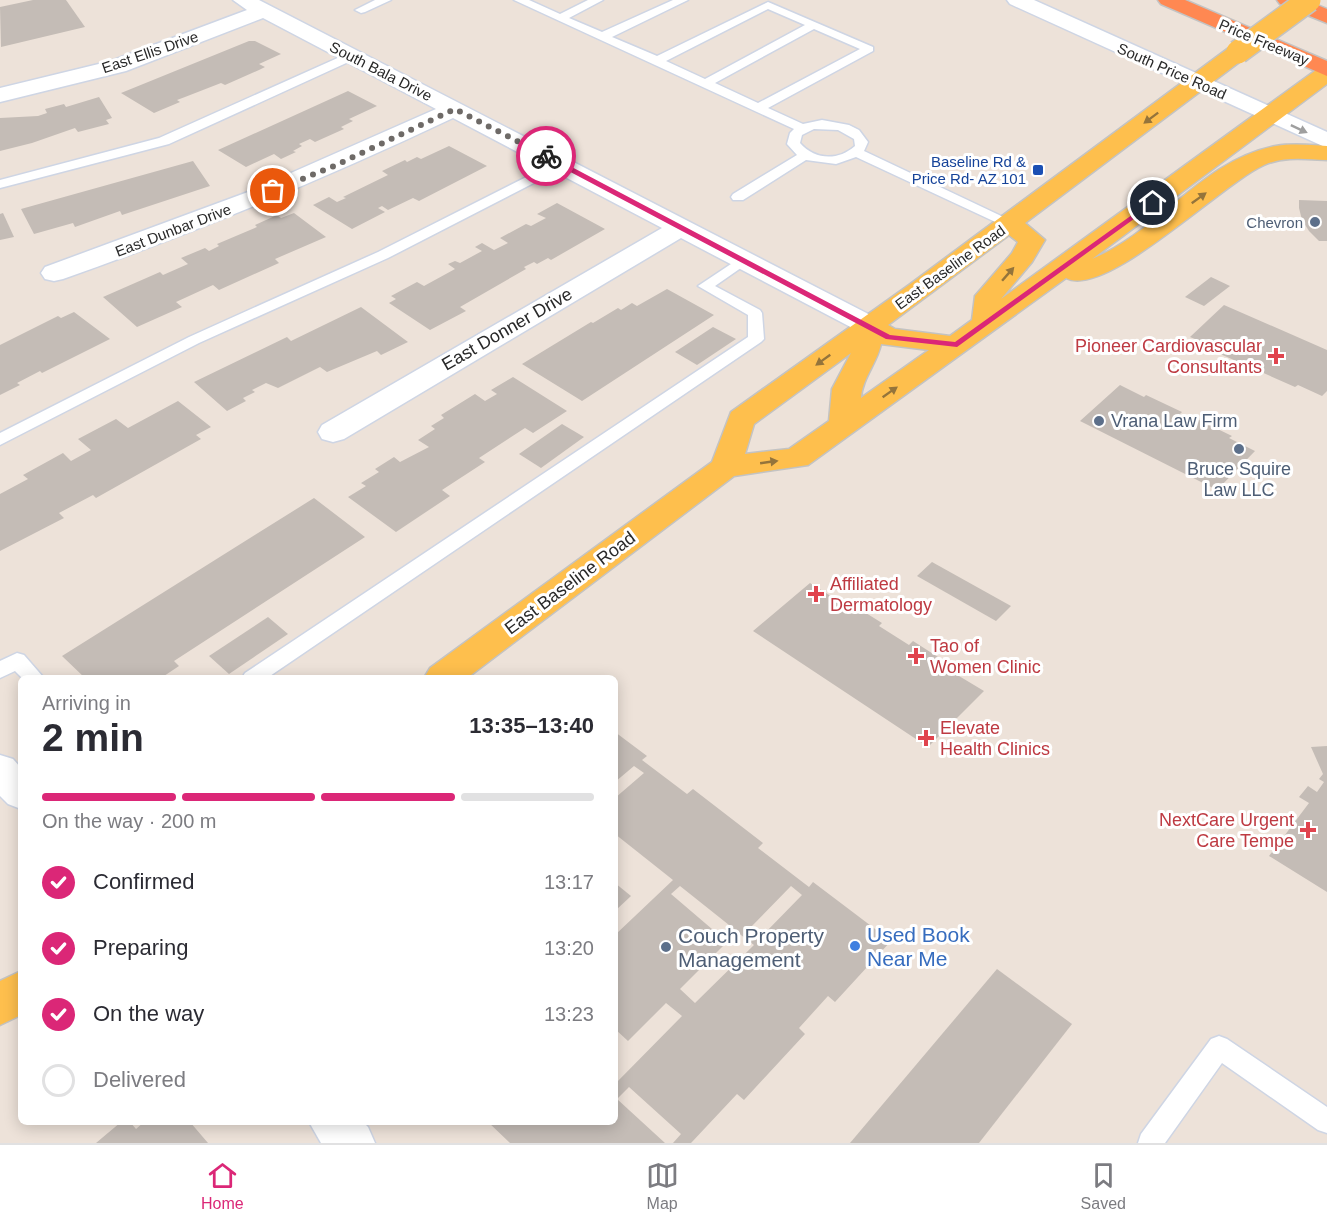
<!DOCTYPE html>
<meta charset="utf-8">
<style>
body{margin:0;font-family:Arial,sans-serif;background:#f7f7f7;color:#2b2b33;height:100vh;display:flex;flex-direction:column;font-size:22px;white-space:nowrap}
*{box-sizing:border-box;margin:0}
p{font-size:20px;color:#7c7c81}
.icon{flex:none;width:33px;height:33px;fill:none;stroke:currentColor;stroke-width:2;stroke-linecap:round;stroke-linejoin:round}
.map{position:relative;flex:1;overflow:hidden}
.drawer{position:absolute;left:18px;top:675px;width:600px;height:450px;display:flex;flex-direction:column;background:#fff;border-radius:9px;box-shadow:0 3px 15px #0003}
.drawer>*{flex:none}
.pin{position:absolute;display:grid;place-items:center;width:51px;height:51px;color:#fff;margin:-26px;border:3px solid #fff;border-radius:50%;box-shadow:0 2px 6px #0007}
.courier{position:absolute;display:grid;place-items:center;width:60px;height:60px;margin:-30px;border:4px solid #db2777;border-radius:50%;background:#fff;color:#222;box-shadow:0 2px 8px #0007}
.summary em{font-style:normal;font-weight:800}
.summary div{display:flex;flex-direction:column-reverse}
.summary{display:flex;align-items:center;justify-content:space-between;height:102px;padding:0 24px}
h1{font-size:39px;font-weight:800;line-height:45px}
.bar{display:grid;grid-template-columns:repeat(4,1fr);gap:9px 6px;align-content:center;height:72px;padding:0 24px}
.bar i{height:8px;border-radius:4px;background:#e1e1e2}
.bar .on{background:#db2777}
.bar p{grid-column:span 4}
ol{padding:0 24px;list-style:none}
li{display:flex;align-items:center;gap:18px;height:66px}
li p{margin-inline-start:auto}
li .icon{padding:6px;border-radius:50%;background:#db2777;color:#fff;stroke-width:4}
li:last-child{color:#7c7c81}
li i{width:33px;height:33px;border:3px solid #e1e1e2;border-radius:50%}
.tab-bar{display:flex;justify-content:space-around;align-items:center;height:84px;border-top:2px solid #e1e1e2;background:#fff;font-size:16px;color:#7c7c81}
.tab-bar a{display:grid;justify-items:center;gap:3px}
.tab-bar .on{color:#db2777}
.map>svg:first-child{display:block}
.building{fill:#c4bcb6;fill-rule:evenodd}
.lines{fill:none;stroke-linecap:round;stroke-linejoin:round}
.lane-casing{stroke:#ced5e4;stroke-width:3}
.street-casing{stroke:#ced5e4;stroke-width:3}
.secondary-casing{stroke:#ced5e4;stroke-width:3}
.primary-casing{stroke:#c3c3c3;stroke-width:3}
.highway-casing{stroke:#c3c3c3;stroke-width:3}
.lane{fill:#fff;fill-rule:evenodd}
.street{fill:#fff;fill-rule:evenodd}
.secondary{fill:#fff;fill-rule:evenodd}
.primary{fill:#febf4d;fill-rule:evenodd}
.highway{fill:#ff8852;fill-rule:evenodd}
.primary-bridge-casing{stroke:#c3c3c3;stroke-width:26;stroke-linecap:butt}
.primary-bridge{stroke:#febf4d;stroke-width:23}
.oneway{fill:#94743b}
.oneway2{fill:#9f9f9f}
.route{fill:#db2777}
.done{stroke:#6e6a67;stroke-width:6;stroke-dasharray:0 10.8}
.transit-dot{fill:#1a4fb4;stroke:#fff;stroke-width:2}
.service-dot{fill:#5c6f8a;stroke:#fff;stroke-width:2}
.health-dot{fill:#e0444e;stroke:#fff;stroke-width:2}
.shop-dot{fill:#3f7fe0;stroke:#fff;stroke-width:2}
.labels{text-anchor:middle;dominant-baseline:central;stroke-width:6;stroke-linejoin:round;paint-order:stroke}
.far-street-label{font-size:15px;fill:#292929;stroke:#fff}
.far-transit-label{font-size:15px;fill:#164399;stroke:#fff;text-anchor:end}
.far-service-label{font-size:15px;fill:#4e5e75;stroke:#fff;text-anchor:end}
.street-label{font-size:18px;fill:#292929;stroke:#fff}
.health-label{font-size:18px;fill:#be3a42;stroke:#fff;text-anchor:start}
.service-label{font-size:18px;fill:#4e5e75;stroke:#fff;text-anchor:start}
.near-shop-label{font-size:21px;fill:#366cbe;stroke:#fff;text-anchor:start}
.near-service-label{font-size:21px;fill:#4e5e75;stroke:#fff;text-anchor:start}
</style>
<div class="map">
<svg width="1327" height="1143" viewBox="0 0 1327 1143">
<rect width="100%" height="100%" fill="#ede2d9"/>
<g class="building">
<path d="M33,0H66L85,27L1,47L0,7Z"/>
<path d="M249,41H255L281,54L259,64L265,67L259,70L225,85L221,83L185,97L177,100L180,102L154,113L121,93Z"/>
<path d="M348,91L377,106L349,119L353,121L341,127L344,129L315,142L310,139L299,144L302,146L293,151L296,152L281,159L274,154L246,167L218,150Z"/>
<path d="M99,97L112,118L106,120L109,124L78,132L75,128L32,143L0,151V118L38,116L47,113L45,109L64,104L66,107Z"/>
<path d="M449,146L487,166L419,201L413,198L388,210L382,206L378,208L385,212L352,229L313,205L329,197L337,202L346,198L343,197L388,175L382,171L405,160L407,162L417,157L421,159Z"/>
<path d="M193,161L210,186L122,215L120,211L75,227L73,223L34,234L21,209Z"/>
<path d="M1299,200L1327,201V241H1319L1309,231L1302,220L1299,208Z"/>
<path d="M557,203L605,229L551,260L548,258L537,264L534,262L524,267L526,269L460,307L466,311L430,330L389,303L396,299L391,296L417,282L424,286L455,269L448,264L455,261L460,263L482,251L475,247L482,243L494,250L508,243L500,238L526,224L531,226L546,218L537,214Z"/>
<path d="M3,213L14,237L0,240V214Z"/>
<path d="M294,213L326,237L275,259L279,263L219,290L213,285L176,302L182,307L137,327L103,297L160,272L163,275L188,264L181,258L205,248L209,251L219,246L217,244L257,227L255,225L277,215L281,218Z"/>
<path d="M1211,277L1230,286L1204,306L1185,297Z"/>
<path d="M667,289L714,315L582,401L522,364L591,322L593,323L618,308L621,310L632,303L637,306Z"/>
<path d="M1224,305L1327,350V391L1322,396L1298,385L1295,387L1259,371L1261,369L1248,363L1245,365L1209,349L1212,346L1190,337Z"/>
<path d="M361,307L408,342L381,355L377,351L327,372L320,367L278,388L266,383L252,390L255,392L243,398L246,401L227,411L194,382L287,337L291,341Z"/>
<path d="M74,312L110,339L42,373L40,371L17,383L20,385L0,395V345L58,316L61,318Z"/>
<path d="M713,327L736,339L697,365L675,352Z"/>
<path d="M513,377L567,411L533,433L525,428L479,458L485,462L442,490L450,496L396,532L348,497L366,486L361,483L379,472L375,469L394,457L400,462L429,447L418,440L435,429L431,426L444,418L441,415L475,394L485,401L497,394L491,390Z"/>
<path d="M1120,385L1144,397L1146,395L1182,412L1180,414L1193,420L1195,418L1232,436L1229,438L1255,451L1217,490L1080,421Z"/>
<path d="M178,401L211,427L196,435L201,439L96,498L93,495L59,513L64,518L0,551V494L28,479L23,475L63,453L71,461L91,450L78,439L116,419L128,428Z"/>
<path d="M562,424L584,437L541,468L519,454Z"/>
<path d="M314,498L365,537L174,661L179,666L161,678H85L62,656Z"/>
<path d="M932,562L1011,606L996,621L917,576Z"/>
<path d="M810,583L842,603L845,600L882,623L879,626L909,645L913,641L952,666L949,670L984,691L928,747L753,631Z"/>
<path d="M268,617L288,634L229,674L209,656Z"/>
<path d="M615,732L647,756L642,760L687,794L693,789L763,843L758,848L809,887L813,882L891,941L835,1002L828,996L799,1028L805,1034L744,1100L737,1094L691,1143H673L681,1134L629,1087L617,1099L665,1143H510L488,1122H615V1084L682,1016L666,1003L628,1041L615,1029V935L673,880L615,834V798L644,773L634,766L615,782ZM680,886L729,925L719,935L671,894ZM791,886L802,895L761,937L750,928ZM737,932L754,945L695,1003L680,989Z"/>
<path d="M1327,746V892L1269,856L1309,803L1299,797L1308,786L1317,792L1324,782L1319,779L1323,774L1311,747Z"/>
<path d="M615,883L631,896L615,911Z"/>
<path d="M997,969L1072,1024L979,1143H850Z"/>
<path d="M121,1122H130L136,1129L144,1122H190L208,1143H96Z"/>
</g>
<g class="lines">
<g class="lane-casing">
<g id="lane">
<path d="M375,0H391L365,12L361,13L355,10Z"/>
<path d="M514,0H529L560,14L588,0H603L569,18L602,32L673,0H688L612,37L657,56L768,2L873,47V51L768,108L803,124L822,120L849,125L859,130L868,142L864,151L1016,223L1014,226H1004L856,157L836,164L806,160L743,200H733L731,197L733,194L797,155L787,144L790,133L794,129ZM768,9L805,25L705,79L666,61ZM814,29L860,49L758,103L715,83ZM814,129L838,130L854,139L855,146C838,161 815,160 800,143L802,135Z"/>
<path d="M351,52L357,56L355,59L169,144L0,188V180L159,138Z"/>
<path d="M560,160L567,164L565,167L388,258L199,343L0,445V433L189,337L378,252Z"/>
<path d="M743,256L750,260L748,263L715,286L760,310L762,313L764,339L761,342L267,678H242L245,673L748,337V315L698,286Z"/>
<path d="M17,653L24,655L44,678H22L15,671L0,678V661Z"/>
<path d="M1219,1036L1227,1039L1327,1107V1133L1318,1130L1222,1063L1165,1143H1138L1141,1134L1211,1039Z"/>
</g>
</g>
<g class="street-casing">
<g id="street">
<path d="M233,0H259L880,320L884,326L880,332L870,334L860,332L681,238L344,439L333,442L322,439L318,432L322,425L662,228L453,118C326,178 196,232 63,279L54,281L45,279L41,273L45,267L248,192L436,109L263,18L126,71L0,102V88L111,61L247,10Z"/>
<path d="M0,755L13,759L21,768V809L8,804L0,796Z"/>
<path d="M309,1122H363L368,1127L375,1143H321Z"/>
</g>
</g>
<g class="secondary-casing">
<path id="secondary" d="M1007,0H1034L1327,132V148L1010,4Z"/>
</g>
<g class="primary-casing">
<g id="primary">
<path d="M1238,46L1246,47L1249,52L1246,57L1025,223L1045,240L1032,262L1001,299L1319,68L1327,66V84L1092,259C1159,232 1202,160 1276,146C1293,143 1310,145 1327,146V160C1305,159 1284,156 1264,165C1221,184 1106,299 1066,278L808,465L734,476L467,678H424L430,668L712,462L731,412L909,285L1230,47ZM1009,235L1018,242L1012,253L975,296L972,320L950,336L895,329L888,325ZM881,344L929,350L861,398C862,379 877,363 881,344ZM851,353L832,389L829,421L789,449L745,454L754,424Z"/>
<path d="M21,971V1015L0,1025V981Z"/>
</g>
</g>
<g class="highway-casing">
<g id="highway">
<path d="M1158,0H1185L1327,61V76L1161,4Z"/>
<path d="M1277,0H1305L1327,9V23L1280,4Z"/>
</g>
</g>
<use href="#lane" class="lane"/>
<use href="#street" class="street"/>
<use href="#secondary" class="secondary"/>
<use href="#primary" class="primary"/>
<use href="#highway" class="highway"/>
<g class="primary-bridge-casing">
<path id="primary-bridge" d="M1238,52L1309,0"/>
</g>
<use href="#primary-bridge" class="primary-bridge"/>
</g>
<defs><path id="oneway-solid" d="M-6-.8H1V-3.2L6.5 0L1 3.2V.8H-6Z" transform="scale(1.5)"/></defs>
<g class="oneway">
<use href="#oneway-solid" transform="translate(1151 118) rotate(143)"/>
<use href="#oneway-solid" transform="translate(1199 198) rotate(-36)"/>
<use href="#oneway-solid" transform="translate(1008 274) rotate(-49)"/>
<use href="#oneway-solid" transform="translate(823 360) rotate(144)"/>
<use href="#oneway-solid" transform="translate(890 392) rotate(-35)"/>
<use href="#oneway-solid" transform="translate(769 462) rotate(-8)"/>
</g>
<use class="oneway2" href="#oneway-solid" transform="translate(1299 129) rotate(25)"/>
<path class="route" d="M544,155H549L890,335L955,342L1150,202L1156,203L957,347L886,339L544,158Z"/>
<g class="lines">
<path class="done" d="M273,191L334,166L455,109L546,156"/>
</g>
<rect class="transit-dot" x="1032" y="164" width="12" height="12" rx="3"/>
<g class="service-dot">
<circle cx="1315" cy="222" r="6"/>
<circle cx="1099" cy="421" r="6"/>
<circle cx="1239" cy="449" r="6"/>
<circle cx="666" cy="947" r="6"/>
</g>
<g class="health-dot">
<path d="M1273 347h6v6h6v6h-6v6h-6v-6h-6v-6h6z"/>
<path d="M813 585h6v6h6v6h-6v6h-6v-6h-6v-6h6z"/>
<path d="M913 647h6v6h6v6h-6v6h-6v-6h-6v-6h6z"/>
<path d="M923 729h6v6h6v6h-6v6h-6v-6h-6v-6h6z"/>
<path d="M1305 821h6v6h6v6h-6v6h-6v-6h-6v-6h6z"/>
</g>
<circle class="shop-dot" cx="855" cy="946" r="6"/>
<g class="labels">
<g class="far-street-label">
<text transform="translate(1264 42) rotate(23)">Price Freeway</text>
<text transform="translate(150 52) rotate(-19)">East Ellis Drive</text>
<text transform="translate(381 71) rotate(27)">South Bala Drive</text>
<text transform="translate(1172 71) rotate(24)">South Price Road</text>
<text transform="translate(173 230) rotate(-21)">East Dunbar Drive</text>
<text transform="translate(950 267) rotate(-36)">East Baseline Road</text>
</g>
<g class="far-transit-label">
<text x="1026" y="161">Baseline Rd &amp;<tspan x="1026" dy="17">Price Rd- AZ 101</tspan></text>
</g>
<g class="far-service-label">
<text x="1303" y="222">Chevron</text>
</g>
<g class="street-label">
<text transform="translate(507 329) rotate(-30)">East Donner Drive</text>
<text transform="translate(570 583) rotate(-37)">East Baseline Road</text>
</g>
<g class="health-label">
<text x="1262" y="346" text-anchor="end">Pioneer Cardiovascular<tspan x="1262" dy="21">Consultants</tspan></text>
<text x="830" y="584">Affiliated<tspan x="830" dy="21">Dermatology</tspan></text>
<text x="930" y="646">Tao of<tspan x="930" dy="21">Women Clinic</tspan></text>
<text x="940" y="728">Elevate<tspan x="940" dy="21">Health Clinics</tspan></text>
<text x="1294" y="820" text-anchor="end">NextCare Urgent<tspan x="1294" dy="21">Care Tempe</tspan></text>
</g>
<g class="service-label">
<text x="1111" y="421">Vrana Law Firm</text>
<text x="1239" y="469" text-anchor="middle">Bruce Squire<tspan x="1239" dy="21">Law LLC</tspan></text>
</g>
<g class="near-shop-label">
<text x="867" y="934">Used Book<tspan x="867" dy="24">Near Me</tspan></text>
</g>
<g class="near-service-label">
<text x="678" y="935">Couch Property<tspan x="678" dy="24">Management</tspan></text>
</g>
</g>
</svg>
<div class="pin" style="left:273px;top:191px;background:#ea580c"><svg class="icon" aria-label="bag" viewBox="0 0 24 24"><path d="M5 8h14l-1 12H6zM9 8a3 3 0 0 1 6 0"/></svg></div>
<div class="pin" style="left:1153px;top:203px;background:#1f2937"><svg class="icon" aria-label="home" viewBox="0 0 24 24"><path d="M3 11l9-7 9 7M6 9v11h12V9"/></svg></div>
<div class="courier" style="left:546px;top:156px"><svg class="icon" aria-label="bike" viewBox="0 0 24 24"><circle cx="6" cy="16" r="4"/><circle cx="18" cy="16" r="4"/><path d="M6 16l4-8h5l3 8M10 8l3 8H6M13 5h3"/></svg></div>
<section class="drawer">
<div class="summary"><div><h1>2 min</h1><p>Arriving in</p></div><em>13:35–13:40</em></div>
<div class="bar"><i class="on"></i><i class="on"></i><i class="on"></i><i></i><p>On the way · 200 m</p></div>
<ol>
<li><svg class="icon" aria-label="check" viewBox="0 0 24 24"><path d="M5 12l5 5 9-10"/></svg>Confirmed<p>13:17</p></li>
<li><svg class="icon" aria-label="check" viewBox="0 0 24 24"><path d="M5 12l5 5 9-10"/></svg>Preparing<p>13:20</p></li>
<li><svg class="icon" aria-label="check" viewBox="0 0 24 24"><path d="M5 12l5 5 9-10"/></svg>On the way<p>13:23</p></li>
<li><i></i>Delivered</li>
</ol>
</section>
</div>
<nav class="tab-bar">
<a class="on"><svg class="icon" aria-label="home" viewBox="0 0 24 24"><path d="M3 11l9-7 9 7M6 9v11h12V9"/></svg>Home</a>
<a><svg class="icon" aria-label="map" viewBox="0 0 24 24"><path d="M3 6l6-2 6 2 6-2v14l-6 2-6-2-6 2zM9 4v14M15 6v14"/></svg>Map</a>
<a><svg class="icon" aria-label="saved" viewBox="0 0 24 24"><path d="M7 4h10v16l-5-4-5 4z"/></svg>Saved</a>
</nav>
